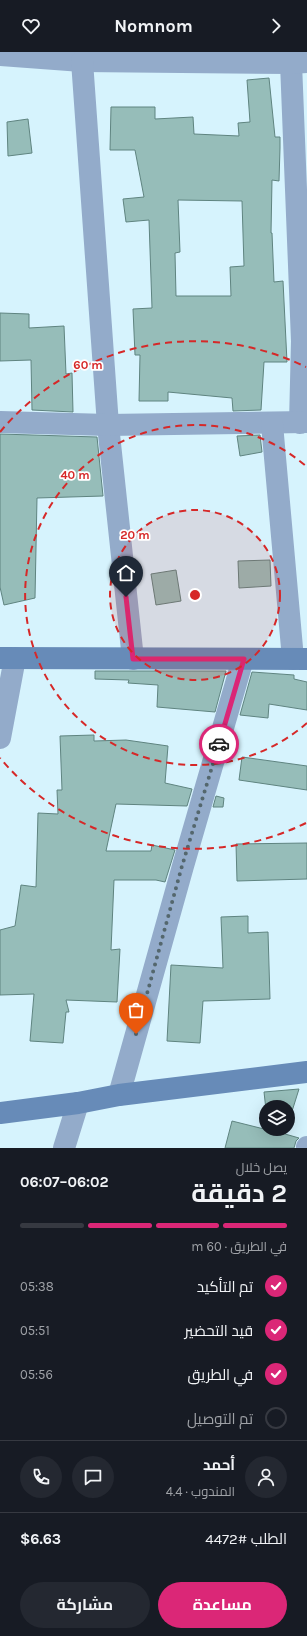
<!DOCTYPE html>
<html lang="ar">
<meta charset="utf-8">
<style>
body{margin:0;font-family:Karla,Cairo,sans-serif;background:#242831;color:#f1f3f6;direction:rtl;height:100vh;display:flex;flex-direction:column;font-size:15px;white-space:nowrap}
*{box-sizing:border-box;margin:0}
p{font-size:13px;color:#9ea1a6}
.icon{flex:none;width:22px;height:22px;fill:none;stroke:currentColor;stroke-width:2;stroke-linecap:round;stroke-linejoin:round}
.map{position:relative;height:1096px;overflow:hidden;direction:ltr}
.sheet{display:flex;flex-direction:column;background:#171b24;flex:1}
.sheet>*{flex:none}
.fabs{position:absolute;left:259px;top:1048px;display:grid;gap:8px}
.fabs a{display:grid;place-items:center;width:36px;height:36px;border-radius:50%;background:#171b24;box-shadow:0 4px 16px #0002;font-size:20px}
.pin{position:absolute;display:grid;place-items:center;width:34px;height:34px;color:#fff;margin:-41px -17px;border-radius:50% 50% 50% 0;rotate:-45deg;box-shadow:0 0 4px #0007}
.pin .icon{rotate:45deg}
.courier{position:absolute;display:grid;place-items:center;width:40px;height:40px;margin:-20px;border:3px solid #db2777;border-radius:50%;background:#fff;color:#222;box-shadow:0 1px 5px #0007}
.overview em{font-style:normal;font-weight:700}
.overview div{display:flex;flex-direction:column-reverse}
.overview{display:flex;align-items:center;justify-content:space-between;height:68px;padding:0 20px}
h1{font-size:26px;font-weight:700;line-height:30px}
.bar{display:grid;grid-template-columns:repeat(4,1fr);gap:6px 4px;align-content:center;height:48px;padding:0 20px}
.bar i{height:5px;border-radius:3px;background:#363941}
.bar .on{background:#db2777}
.bar p{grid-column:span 4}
.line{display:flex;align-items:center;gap:10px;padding:0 20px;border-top:1px solid #363941}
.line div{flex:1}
.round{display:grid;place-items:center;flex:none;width:42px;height:42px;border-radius:21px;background:#242831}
ol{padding:0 20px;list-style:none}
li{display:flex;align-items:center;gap:12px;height:44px}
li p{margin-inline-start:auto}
li .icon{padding:4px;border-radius:50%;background:#db2777;color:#fff;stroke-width:4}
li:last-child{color:#9ea1a6}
li i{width:22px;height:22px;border:2px solid #363941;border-radius:50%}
.button{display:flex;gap:8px;margin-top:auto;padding:8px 20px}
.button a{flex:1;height:46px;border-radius:24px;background:#db2777;color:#fff;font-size:16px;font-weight:700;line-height:46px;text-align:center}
.button a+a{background:#242831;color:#f1f3f6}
header{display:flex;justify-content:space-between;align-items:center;height:52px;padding:0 20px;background:#171b24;font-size:18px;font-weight:700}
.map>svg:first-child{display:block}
.building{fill:#96bdb9;stroke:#5f8480;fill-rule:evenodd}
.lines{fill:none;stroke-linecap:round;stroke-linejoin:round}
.street{stroke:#93abca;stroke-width:22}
.secondary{stroke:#678bb8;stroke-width:22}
.done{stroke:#54676d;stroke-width:4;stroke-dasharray:0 7.2}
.route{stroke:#db2777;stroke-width:5}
.ring{fill:none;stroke:#d62828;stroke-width:2;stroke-dasharray:7 5}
.centre{fill:#d62828;stroke:#fff;stroke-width:2}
.ring-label{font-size:12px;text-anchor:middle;font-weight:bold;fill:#d62828;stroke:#fff;stroke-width:3.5;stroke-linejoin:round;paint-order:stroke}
</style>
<header><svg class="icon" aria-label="forward" viewBox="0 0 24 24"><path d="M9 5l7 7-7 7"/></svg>Nomnom<svg class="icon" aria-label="heart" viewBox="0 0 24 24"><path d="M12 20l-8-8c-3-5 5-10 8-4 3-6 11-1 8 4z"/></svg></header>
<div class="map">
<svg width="307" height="1096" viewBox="0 0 307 1096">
<rect width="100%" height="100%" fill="#d6f3fd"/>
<g class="building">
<path d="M269,26L275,85H280V96L279,129L272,128L271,181H272L274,230L283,229L287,310H264L261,358L233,359L232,346L168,340V349H139L140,303H135L133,257L152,256L149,168L126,170L123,147L144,145L135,98H110L111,55H155V67L193,65L194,82L239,84L238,71L250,70L247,28ZM178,148L242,149L244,214L230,215L231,244H176L175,201L180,200Z"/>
<path d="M28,67L32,101L8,104L7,70Z"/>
<path d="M0,261L29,262V276L64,274L66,322L72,321L73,360L32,358L31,308L0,309Z"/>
<path d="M0,382L97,385L103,444L37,446L35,546L4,553L0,535Z"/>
<path d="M260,383L262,400L240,404L237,384Z"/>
<path d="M270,508L271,534L239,536L238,509Z"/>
<path d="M176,518L181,549L156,553L151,522Z"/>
<path d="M95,619H226L215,660L157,655L158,633L128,631L129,628L95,627Z"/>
<path d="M252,620L294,623V627L307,630V658L269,652L268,666L240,663Z"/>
<path d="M94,683V689L126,688L168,694L165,731L192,737L187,754L116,752L106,799H151L152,793L175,798L165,830L156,828H114L111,898L120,897L117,950L66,948L69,960H66L63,991L30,989L34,942L0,943V878L15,874L21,833L36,835L38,761L58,762L57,738H62L60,684Z"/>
<path d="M242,705L307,714V738L239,728Z"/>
<path d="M216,744L224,746L223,755H213Z"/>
<path d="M307,791V827L237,829L236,792Z"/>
<path d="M248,864V881L268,880L270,947L203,949L200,991L167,989L171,913L223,916L221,865Z"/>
<path d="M299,1037L288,1072V1055H266V1058L264,1040Z"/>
<path d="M232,1069L268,1078V1077H286L285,1082L299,1086L296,1089L294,1096H225Z"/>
</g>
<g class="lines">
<g class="street">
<path d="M288,0L291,11L302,289L300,371"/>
<path d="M0,3L82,9L291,11L307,10"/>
<path d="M82,9L108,373L133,607"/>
<path d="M0,370L108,373L307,370"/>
<path d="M272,372L293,607"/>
<path d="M0,686L15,606"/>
<path d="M119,1043L183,814L243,607"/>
<path d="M64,1096L78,1051"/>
<path d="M307,1096V1095"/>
</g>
<g class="secondary">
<path d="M0,606L307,607"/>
<path d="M0,1061L78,1051L119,1043L307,1020"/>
</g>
</g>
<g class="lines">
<path class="done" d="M136,982L182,814L219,692"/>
<path class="route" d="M126,545L133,607H244L219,692"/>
</g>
<circle cx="195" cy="543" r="85" fill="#d62828" fill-opacity=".12"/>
<g class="ring">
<circle cx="195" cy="543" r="85"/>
<path d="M307 671A170 170 0 1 1 307 415"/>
<path d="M306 771A254 254 0 0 1 0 706M0 380A254 254 0 0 1 306 315"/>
</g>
<circle cx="195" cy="543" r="6" class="centre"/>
<g class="ring-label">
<text x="88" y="317">60 m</text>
<text x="75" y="427">40 m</text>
<text x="135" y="487">20 m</text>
</g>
</svg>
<div class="fabs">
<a><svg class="icon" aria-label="layers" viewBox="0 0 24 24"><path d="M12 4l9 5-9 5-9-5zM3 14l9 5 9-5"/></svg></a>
</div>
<div class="pin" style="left:136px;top:982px;background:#ea580c"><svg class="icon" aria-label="bag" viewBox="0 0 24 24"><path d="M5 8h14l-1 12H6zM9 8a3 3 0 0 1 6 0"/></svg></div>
<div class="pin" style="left:126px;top:545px;background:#1f2937"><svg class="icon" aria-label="home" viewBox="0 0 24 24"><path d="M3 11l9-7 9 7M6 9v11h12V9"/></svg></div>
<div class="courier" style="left:219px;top:692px"><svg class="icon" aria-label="car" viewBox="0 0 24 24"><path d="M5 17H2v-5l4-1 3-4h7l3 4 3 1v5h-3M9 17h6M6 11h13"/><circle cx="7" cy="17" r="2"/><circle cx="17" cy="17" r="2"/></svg></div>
</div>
<section class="sheet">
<div class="overview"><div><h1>2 دقيقة</h1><p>يصل خلال</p></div><em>06:02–06:07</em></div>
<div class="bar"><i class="on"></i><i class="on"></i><i class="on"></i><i></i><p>في الطريق · 60 m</p></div>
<ol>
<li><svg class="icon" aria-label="check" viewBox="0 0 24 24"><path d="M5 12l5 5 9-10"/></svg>تم التأكيد<p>05:38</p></li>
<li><svg class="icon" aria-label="check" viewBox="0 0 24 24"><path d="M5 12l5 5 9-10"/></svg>قيد التحضير<p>05:51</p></li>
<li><svg class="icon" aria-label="check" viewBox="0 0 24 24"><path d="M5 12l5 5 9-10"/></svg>في الطريق<p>05:56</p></li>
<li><i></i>تم التوصيل</li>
</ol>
<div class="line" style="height:72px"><a class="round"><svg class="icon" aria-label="person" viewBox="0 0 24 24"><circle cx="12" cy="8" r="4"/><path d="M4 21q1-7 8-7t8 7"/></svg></a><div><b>أحمد</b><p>المندوب · 4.4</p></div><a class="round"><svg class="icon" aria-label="chat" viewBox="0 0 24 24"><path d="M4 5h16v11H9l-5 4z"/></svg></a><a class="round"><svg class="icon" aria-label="phone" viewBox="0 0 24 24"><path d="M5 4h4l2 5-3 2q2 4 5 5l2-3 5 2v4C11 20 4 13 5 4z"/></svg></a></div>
<div class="line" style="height:52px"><div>الطلب #4472</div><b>$6.63</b></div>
<div class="button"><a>مساعدة</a><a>مشاركة</a></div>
</section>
